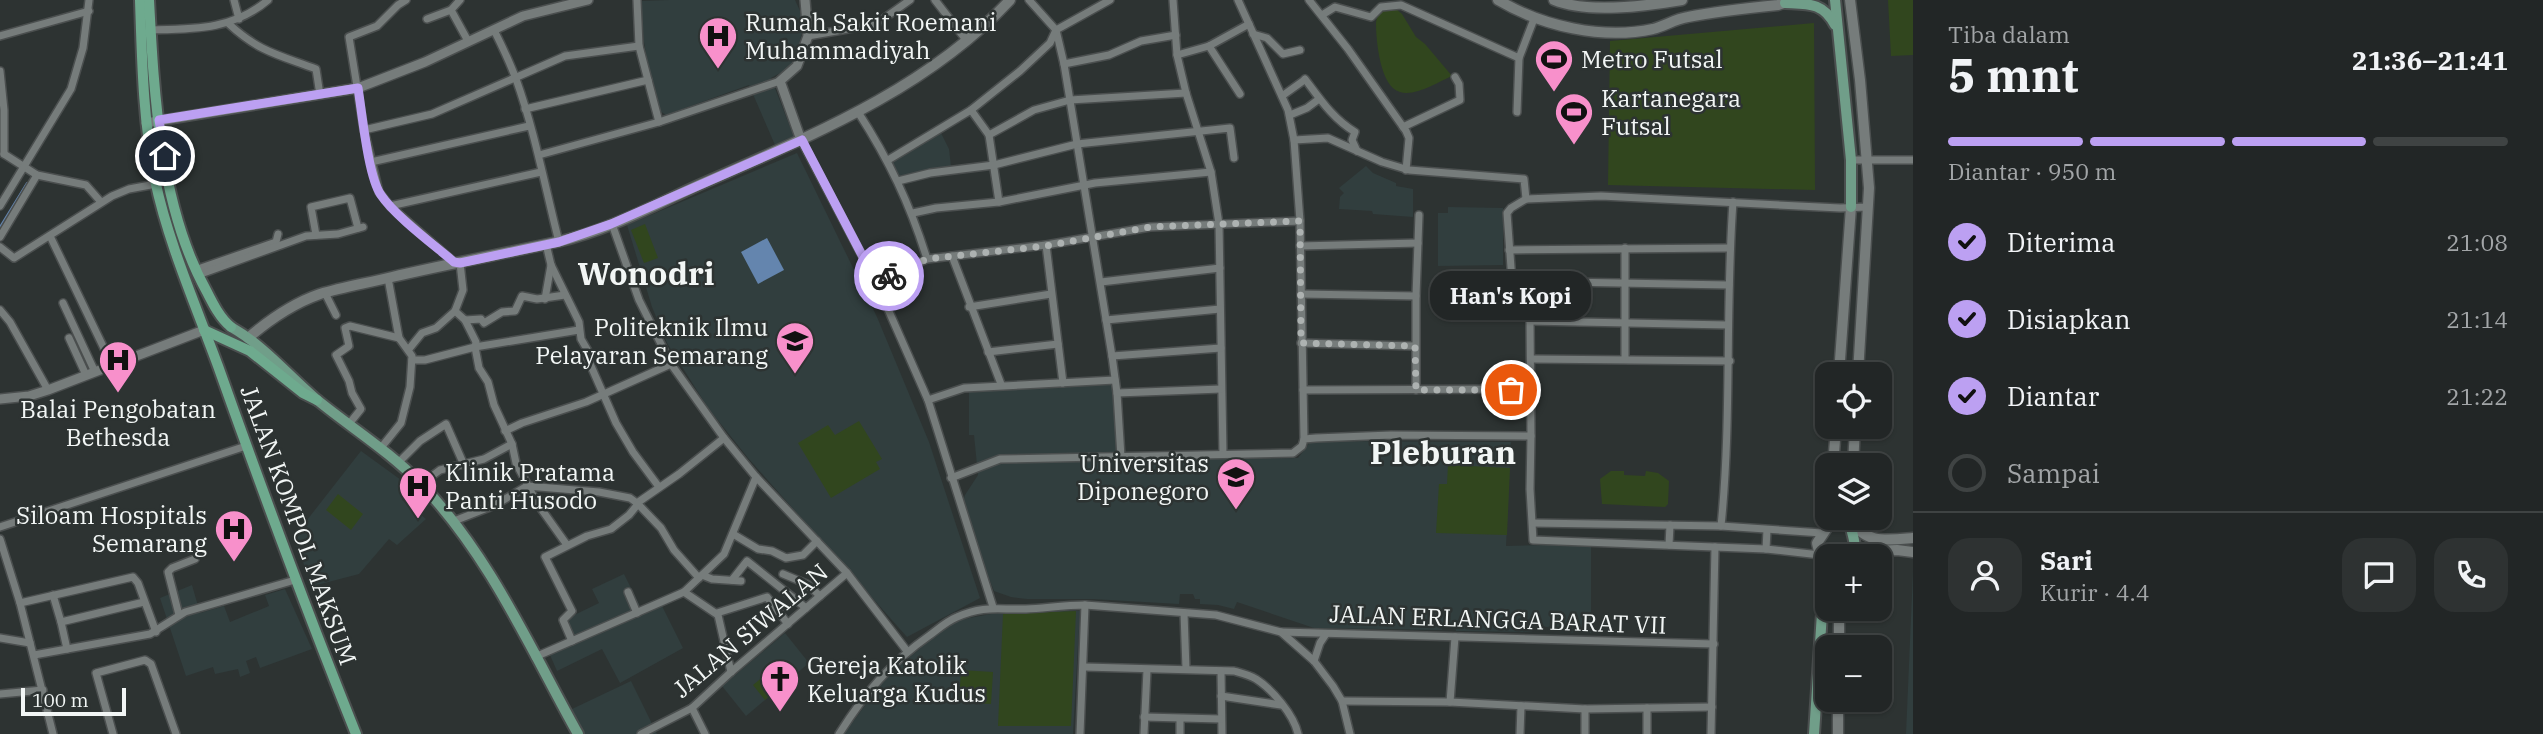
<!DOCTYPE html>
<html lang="id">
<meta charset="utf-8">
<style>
body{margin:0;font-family:"IBM Plex Serif",serif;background:#2e3232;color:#f1f3f6;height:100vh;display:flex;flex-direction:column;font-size:26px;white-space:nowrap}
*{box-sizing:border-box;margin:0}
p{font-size:23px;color:#a2a5a7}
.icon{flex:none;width:38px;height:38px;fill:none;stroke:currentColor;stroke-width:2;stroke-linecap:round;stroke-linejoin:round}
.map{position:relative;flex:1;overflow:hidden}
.sheet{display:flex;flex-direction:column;background:#222626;width:630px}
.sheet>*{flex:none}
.tools{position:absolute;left:1815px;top:362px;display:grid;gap:14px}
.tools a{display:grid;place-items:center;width:77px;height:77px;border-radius:14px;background:#222626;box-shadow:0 2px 5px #0004,0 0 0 2px #3f4343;font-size:35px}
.scale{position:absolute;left:21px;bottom:18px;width:105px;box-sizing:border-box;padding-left:7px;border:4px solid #f2f6f5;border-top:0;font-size:19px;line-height:24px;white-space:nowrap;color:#f2f6f5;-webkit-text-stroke:5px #2d3332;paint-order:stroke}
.pin{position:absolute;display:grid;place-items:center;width:60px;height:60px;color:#fff;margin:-30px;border:4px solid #fff;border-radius:50%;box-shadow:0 2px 7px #0007}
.courier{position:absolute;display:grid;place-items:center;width:70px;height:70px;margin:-35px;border:5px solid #bca0f2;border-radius:50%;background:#fff;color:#222;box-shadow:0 2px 9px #0007}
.bubble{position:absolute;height:49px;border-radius:21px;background:#222626;box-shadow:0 2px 5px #0004,0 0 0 2px #3f4343;font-size:23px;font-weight:700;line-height:49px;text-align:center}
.summary em{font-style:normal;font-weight:700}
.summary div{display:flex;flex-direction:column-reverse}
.summary{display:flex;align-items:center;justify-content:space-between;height:119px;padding:0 35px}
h1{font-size:46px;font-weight:700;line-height:52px}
.bar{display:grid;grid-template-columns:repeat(4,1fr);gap:10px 7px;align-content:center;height:84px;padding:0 35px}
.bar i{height:9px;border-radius:5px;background:#3f4343}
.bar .selected{background:#bca0f2}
.bar p{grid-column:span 4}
.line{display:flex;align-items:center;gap:18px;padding:0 35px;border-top:2px solid #3f4343}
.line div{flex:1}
.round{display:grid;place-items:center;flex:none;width:74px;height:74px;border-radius:21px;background:#2e3232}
ol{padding:0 35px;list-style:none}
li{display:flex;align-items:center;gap:21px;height:77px}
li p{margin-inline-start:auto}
li .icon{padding:7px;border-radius:50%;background:#bca0f2;color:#111;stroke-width:4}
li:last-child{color:#a2a5a7}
li i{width:38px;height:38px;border:4px solid #3f4343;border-radius:50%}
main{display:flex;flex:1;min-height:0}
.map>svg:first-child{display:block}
.built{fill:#313e3e}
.green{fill:#31461e}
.water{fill:#6485ae}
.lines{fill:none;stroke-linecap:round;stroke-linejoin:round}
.stream{stroke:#6485ae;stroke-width:2}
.minor-casing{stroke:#4b4f4f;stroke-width:10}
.tertiary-casing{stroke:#4b4f4f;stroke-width:12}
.secondary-casing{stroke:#4b4f4f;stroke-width:13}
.primary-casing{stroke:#4b4f4f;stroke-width:14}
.trunk-casing{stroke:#4b4f4f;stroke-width:14}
.minor{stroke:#767c7b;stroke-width:7}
.tertiary{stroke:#767c7b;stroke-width:9}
.secondary{stroke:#767c7b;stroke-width:10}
.primary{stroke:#709e89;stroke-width:10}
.trunk{stroke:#6eaa8e;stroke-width:10}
.done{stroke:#adb2b1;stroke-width:7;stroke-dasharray:0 12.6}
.route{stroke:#bca0f2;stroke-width:9}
.labels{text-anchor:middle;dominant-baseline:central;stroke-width:5;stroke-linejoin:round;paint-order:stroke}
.poi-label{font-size:24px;fill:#f2f6f5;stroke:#2d3332;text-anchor:start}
.street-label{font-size:24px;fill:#f2f6f5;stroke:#2d3332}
.district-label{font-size:32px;font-weight:bold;fill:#f2f6f5;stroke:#2d3332}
</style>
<main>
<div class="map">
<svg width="1913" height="734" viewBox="0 0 1913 734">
<rect width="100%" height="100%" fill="#2d3332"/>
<g class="built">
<path d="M669,0H795L805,22L793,66L771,78L794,137L775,145L749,85L666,115L660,111L653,97L644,42L641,1Z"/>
<path d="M940,131L949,149L951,166L900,180L890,160Z"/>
<path d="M797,153L877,317L929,442L980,598L907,637L748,458L708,408L667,343L652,307L627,225Z"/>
<path d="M1366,166L1373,173L1396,183V186L1413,189V217L1373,214L1372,211L1339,209L1340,197L1344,193L1339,188Z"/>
<path d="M1448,207L1503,208V265L1438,266V213H1448Z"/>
<path d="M1113,384L1118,459L1298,458L1311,441L1511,442L1506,546L1591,544V633L1549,632L1548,627L1532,626V632L1456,631L1455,626L1443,624L1442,630L1314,628L1237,602L1234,609L1218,605L1200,604V599H1195L1193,594H1180L1179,604L1092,599H1027L1011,597L994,591L961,507L965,495L978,475L974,435H969V388Z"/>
<path d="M361,451L412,488L402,500L426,519L397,545L389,539L359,574L313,586L293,538Z"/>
<path d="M1913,571V734H1906Z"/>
<path d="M624,574L641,608L659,600L683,648L620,683L602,649L557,671L550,655L575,643L564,620L599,603L592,589Z"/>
<path d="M192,585L200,613L224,606L230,622L269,606L265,595L285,589L312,649L260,668L256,657L246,661L250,673L240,677L238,669L215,674L213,667L186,676L160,598Z"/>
<path d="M1047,610L1080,611L1073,734H844L886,677L953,621L996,613Z"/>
<path d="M785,633L809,663L746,716L722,686Z"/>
<path d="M631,681L657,734H583L572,709Z"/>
</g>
<g class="green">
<path d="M1888,0H1913V55L1891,56Z"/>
<path d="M1395,8L1402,14L1416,37L1425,44L1452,76C1438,82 1415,97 1400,92C1380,87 1376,40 1376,23C1378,11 1383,9 1395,8Z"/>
<path d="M1814,23L1815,190L1608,185L1610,41Z"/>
<path d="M645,224L658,258L644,263L631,230Z"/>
<path d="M859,421L882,459L876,462L880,469L831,498L798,443L828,425L835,435Z"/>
<path d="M1448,465L1510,468L1507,535L1436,533L1439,484H1447Z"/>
<path d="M1611,471H1624V475L1645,476L1646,471L1658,473L1669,481L1668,504L1665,507L1602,504L1600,479Z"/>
<path d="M338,494L363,514L351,530L326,510Z"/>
<path d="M1076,611L1071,726H998L1003,614Z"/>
<path d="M781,662L793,676L765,700L753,685Z"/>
<path d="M961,670L993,672L991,704L959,702Z"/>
</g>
<path class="water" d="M767,238L784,270L758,284L741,252Z"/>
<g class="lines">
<path class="stream" d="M0,227L27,183"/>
<g class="minor-casing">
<g id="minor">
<path d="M234,0L239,19"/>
<path d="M406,0L398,5L377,26L349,37L364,130L379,192L390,206L454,262"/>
<path d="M935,0L967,41"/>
<path d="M1029,0L1056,30L1064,64L1112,356L1117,393L1121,457"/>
<path d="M1173,0L1177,55L1186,93L1211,172L1219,224L1223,454"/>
<path d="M1238,0L1288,110L1294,140L1300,221L1304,439"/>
<path d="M1309,0L1348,49L1406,131L1409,138L1406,170"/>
<path d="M451,10L468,41"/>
<path d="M1322,15L1335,7L1371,17L1381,7L1401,5L1519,58"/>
<path d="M427,19L451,10L460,0"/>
<path d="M229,24C259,52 279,55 316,69L320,95"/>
<path d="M150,30C194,29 233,30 268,0"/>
<path d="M494,30C502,46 510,63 516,79C535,132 545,187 559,242"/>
<path d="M1253,34L1267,38L1283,54L1300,50"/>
<path d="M0,36L89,11"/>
<path d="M808,36L876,24L910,0"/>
<path d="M1209,46L1240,94"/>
<path d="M1177,55L1209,46L1249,24"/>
<path d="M1064,64L1109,55L1141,41L1176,35"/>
<path d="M0,71L4,110V154"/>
<path d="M1305,79C1320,99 1333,119 1355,132L1352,140L1357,151"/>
<path d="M1282,96L1303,81"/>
<path d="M525,109L648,80"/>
<path d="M971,110L989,135L999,202"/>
<path d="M858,112C889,160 910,204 927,259"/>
<path d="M1517,112L1519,58L1534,19"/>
<path d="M1290,115L1307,108L1319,99"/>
<path d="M659,122L780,81"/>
<path d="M1403,127L1460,100L1459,84L1455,77"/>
<path d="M364,130L432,114L565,56L639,46"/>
<path d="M989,135L1034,110L1070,100L1186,93"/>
<path d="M801,140L876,282L928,400L993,607"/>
<path d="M1294,140L1328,138L1382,162L1409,170L1524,179L1526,199"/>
<path d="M4,154L37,175L86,185L101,202"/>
<path d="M539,155L659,122L639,46L637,0"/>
<path d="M888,160L971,110L1020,71L1050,43L1056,30L1110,0"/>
<path d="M1851,160H1913"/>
<path d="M371,162L529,126"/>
<path d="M898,181L930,173L994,165L1077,144L1230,128L1234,158"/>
<path d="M0,206L71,89L83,48L89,0"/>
<path d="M390,206L541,172"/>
<path d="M913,213L936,208L999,202L1095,183L1211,172"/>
<path d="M612,224L639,300L671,364L724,438L756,477L847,573L907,651"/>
<path d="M316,235L311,207L350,198L358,228"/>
<path d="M50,236L112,365"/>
<path d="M0,237L37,175"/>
<path d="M546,244L551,265L579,322L581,339L588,351L587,357L616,423L633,452L659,487"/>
<path d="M1046,245L1063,383"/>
<path d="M1300,246L1418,243"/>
<path d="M0,247L14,258L112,196L129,189L156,184"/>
<path d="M1509,250L1729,248"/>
<path d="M952,256L1001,384"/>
<path d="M195,270L276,242L278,234"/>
<path d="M198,275L306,236L338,234L363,227"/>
<path d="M388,278L399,338"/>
<path d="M1512,281L1729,285"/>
<path d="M876,282L927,259L1046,245L1150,227L1300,221"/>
<path d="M1101,282L1220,268"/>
<path d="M325,293L336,315"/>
<path d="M1301,294L1416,296"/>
<path d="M545,299L551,265"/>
<path d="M63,303L95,372"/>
<path d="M969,307L1051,294"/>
<path d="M0,310L10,322L48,390"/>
<path d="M455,311L465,320L481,319L484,323L502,312L515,311L522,296L537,299L565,295"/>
<path d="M465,320L476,342L475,347L479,368L488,382L494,405L512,444L516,463L537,503L567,545"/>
<path d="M1106,320L1220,309"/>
<path d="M1530,321L1728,325"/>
<path d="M69,338L86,375"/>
<path d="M1301,343L1415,346"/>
<path d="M409,349L422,333L436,328L455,311L463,290L460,263"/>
<path d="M988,352L1058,344"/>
<path d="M1112,356L1221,348"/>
<path d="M1532,359L1730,361"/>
<path d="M1625,359V248"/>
<path d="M412,360H425L475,347L579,330"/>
<path d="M1303,390L1532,389"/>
<path d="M1416,390V296L1419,215"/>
<path d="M1117,393L1221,389"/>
<path d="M928,400L964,388L1115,380"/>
<path d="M349,424L361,409L352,393L349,381L336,355L349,346L345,328L350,326L399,338L412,356L410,387L401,423L380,449"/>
<path d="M505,431L522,423L586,402L671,364"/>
<path d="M1531,436L1530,321L1512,281L1507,213L1511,208L1526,199L1601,196L1840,208L1868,207"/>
<path d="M398,463L420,441L446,424L464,465"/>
<path d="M951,478L1000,459L1293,453L1302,446L1304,439L1316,438L1391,435L1531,436L1530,489L1533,540L1766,549L1820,555"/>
<path d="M421,484L440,470L484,459L512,444"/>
<path d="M637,503L661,528L674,550L699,578"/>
<path d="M454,521L495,505L527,486L599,492L630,498L637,503L679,474L724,438"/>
<path d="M1533,523L1721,526L1822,533"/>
<path d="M1721,526C1732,418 1725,310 1733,202"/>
<path d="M0,527L246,446"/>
<path d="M733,534L758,549L772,551L786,558L803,555L817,541"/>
<path d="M0,539L20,603L53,734"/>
<path d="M1669,545L1670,525"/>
<path d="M1766,549L1767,530"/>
<path d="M783,574L807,584L820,596"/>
<path d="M702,575L712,579L741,581"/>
<path d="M732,580L747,561L806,608"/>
<path d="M628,592L637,613"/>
<path d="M684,592L718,615L731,672"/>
<path d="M53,595L61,622L144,602"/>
<path d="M20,603L133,577L138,583L156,632"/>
<path d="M1085,605L1216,615L1281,632L1314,661L1333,686L1342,701L1350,734"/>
<path d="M717,613L767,597L788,624"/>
<path d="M1184,613L1186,669"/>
<path d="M179,615L168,572L172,568L195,559"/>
<path d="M61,622L67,649"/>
<path d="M1281,632L1714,644"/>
<path d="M0,638L30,643"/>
<path d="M572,641L563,620L572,611L545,557L587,536L611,529L629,515L638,504"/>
<path d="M34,655L150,634L185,612L295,580"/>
<path d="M535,657L684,592L724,554L756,477"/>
<path d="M1314,661L1320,643L1326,634"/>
<path d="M1084,667L1234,671C1241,673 1249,675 1256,679C1272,689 1294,715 1298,734"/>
<path d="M1221,671L1222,734"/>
<path d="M0,694L43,690"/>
<path d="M1221,696L1281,705"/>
<path d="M1342,701L1450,702L1585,709L1712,707"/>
<path d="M1450,702L1455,637"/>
<path d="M692,708L705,734"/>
<path d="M1585,709V734"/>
<path d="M1144,717L1221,719"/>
<path d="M1180,719V734"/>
<path d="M113,734L96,673L145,660L151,664L176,734"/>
<path d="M641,734L692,708L731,672L847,573"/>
<path d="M839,734C865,693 890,663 930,635C938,629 947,621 957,617C985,605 998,610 1026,609C1046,608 1065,605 1085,605L1080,734"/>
<path d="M1144,734L1147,670"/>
<path d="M1520,734L1521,706"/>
<path d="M1647,734V708"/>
<path d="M1711,734L1715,547"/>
</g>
</g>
<g class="tertiary-casing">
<g id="tertiary">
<path d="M146,123L358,88L425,62L523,16L588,0"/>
<path d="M801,140L780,81L797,66L808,36L805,0"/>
<path d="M0,399L29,396L48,390L204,330"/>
</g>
</g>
<g class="secondary-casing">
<g id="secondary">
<path d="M1498,0C1542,26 1602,40 1653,29C1665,26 1675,19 1688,17C1718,11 1748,8 1778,5L1792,0"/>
<path d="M1554,0C1588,14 1646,6 1682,0"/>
<path d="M1850,0L1860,80L1869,188L1858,374"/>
<path d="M248,338C269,320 294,303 320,294C343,287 368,283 392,277C447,264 502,254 557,242C606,231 653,206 699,185C810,136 926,90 1010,0"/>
<path d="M1839,374L1851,207"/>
<path d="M1833,466L1836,427"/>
<path d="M1853,466L1855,427"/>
<path d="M1852,518C1862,545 1889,540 1913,538"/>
<path d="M1854,552L1897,550L1913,552"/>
<path d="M1822,564L1817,543L1827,528L1830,518"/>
<path d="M1839,648V609"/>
<path d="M1838,734V700"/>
</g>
</g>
<g class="primary-casing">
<g id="primary">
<path d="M1835,0L1851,160V207"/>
<path d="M1785,3C1808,4 1823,2 1835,25"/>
<path d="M231,327C263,345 288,375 316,399C350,427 389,451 420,483C489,554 530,648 578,734"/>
<path d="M1850,518C1849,532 1860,544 1851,556"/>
<path d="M1814,734L1824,583L1822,564"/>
</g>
</g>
<g class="trunk-casing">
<g id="trunk">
<path d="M140,0C142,60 143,120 155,180C168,242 196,306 218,366C262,490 307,612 356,734"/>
<path d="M149,0C154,95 160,208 207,292C213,304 220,318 231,327"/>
<path d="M204,330L250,351L303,393L317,400"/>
</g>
</g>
<use href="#minor" class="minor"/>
<use href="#tertiary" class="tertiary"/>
<use href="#secondary" class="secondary"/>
<use href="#primary" class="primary"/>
<use href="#trunk" class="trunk"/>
</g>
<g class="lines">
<path class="done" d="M889,276L927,259L1046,246L1150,227L1300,221L1301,343L1415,346L1416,390H1511"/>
<path class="route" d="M165,156L159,120L358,88C362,112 368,177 381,195C395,216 434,245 454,262L460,263L559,242L611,224L802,140L876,282L889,276"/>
</g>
<defs>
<g id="hospital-pin" transform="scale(2.0125)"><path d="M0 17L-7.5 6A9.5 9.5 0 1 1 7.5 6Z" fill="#f890cb" stroke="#2d3332"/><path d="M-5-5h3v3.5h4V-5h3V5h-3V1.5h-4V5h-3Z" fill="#111"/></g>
<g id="stadium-pin" transform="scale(2.0125)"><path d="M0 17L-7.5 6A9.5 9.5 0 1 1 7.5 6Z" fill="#f890cb" stroke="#2d3332"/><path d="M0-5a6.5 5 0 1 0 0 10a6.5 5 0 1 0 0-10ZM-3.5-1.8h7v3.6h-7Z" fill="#111"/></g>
<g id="university-pin" transform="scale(2.0125)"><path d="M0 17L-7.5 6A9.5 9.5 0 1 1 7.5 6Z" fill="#f890cb" stroke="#2d3332"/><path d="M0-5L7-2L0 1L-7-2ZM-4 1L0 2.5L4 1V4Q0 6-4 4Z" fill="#111"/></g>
<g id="church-pin" transform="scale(2.0125)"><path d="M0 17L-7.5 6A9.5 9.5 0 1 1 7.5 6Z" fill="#f890cb" stroke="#2d3332"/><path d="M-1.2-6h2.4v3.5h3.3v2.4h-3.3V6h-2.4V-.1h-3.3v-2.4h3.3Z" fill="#111"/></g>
</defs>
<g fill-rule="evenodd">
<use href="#hospital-pin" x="718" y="36"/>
<use href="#stadium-pin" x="1554" y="59"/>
<use href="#stadium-pin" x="1574" y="112"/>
<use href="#university-pin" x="795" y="341"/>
<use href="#hospital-pin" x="118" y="360"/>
<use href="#university-pin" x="1236" y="477"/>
<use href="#hospital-pin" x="418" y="486"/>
<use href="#hospital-pin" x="234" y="529"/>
<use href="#church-pin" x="780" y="679"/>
</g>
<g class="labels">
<g class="poi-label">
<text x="745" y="22">Rumah Sakit Roemani<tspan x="745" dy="28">Muhammadiyah</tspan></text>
<text x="1581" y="59">Metro Futsal</text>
<text x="1601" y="98">Kartanegara<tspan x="1601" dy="28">Futsal</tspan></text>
<text x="768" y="327" text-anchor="end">Politeknik Ilmu<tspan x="768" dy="28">Pelayaran Semarang</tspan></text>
<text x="118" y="409" text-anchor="middle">Balai Pengobatan<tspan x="118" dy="28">Bethesda</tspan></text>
<text x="1209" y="463" text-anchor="end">Universitas<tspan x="1209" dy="28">Diponegoro</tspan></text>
<text x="445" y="472">Klinik Pratama<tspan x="445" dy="28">Panti Husodo</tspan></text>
<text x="207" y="515" text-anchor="end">Siloam Hospitals<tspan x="207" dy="28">Semarang</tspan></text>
<text x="807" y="665">Gereja Katolik<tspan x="807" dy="28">Keluarga Kudus</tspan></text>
</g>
<g class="street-label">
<text transform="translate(299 525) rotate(70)">JALAN KOMPOL MAKSUM</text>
<text transform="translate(1498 619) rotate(2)">JALAN ERLANGGA BARAT VII</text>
<text transform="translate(750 630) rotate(-40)">JALAN SIWALAN</text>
</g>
<g class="district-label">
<text x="646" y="273">Wonodri</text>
<text x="1443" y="452">Pleburan</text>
</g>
</g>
</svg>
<div class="tools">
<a><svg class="icon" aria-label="locate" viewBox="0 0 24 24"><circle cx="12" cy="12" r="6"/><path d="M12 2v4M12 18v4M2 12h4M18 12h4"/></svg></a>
<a><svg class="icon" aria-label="layers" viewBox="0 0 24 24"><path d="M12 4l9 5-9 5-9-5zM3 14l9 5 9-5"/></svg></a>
<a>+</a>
<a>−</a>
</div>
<div class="scale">100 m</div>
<div class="pin" style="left:1511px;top:390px;background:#ea580c"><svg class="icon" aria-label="bag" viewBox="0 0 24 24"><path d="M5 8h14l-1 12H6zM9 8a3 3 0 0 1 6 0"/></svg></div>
<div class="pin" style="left:165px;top:156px;background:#1f2937"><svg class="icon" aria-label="home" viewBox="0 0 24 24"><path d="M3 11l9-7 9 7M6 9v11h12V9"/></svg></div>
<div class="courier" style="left:889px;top:276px"><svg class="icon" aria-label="bike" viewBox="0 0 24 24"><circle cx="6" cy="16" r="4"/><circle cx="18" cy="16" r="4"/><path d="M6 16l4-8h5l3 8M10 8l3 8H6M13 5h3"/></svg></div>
<div class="bubble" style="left:1430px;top:271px;width:161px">Han's Kopi</div>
</div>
<section class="sheet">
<div class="summary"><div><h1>5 mnt</h1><p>Tiba dalam</p></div><em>21:36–21:41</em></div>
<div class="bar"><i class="selected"></i><i class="selected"></i><i class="selected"></i><i></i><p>Diantar · 950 m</p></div>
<ol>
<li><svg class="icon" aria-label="check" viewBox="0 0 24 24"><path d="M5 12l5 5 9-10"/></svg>Diterima<p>21:08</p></li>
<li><svg class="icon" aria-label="check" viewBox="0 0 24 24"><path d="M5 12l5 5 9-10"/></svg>Disiapkan<p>21:14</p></li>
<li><svg class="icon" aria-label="check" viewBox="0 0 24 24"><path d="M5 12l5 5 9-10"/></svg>Diantar<p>21:22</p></li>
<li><i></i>Sampai</li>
</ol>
<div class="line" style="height:126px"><a class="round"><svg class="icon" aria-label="person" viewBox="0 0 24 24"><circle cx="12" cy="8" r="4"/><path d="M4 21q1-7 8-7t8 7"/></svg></a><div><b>Sari</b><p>Kurir · 4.4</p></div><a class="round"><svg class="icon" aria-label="chat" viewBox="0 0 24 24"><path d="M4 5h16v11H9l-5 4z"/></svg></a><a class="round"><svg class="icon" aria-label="phone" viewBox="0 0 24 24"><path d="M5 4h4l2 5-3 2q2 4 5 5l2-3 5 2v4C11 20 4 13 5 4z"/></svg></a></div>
</section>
</main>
